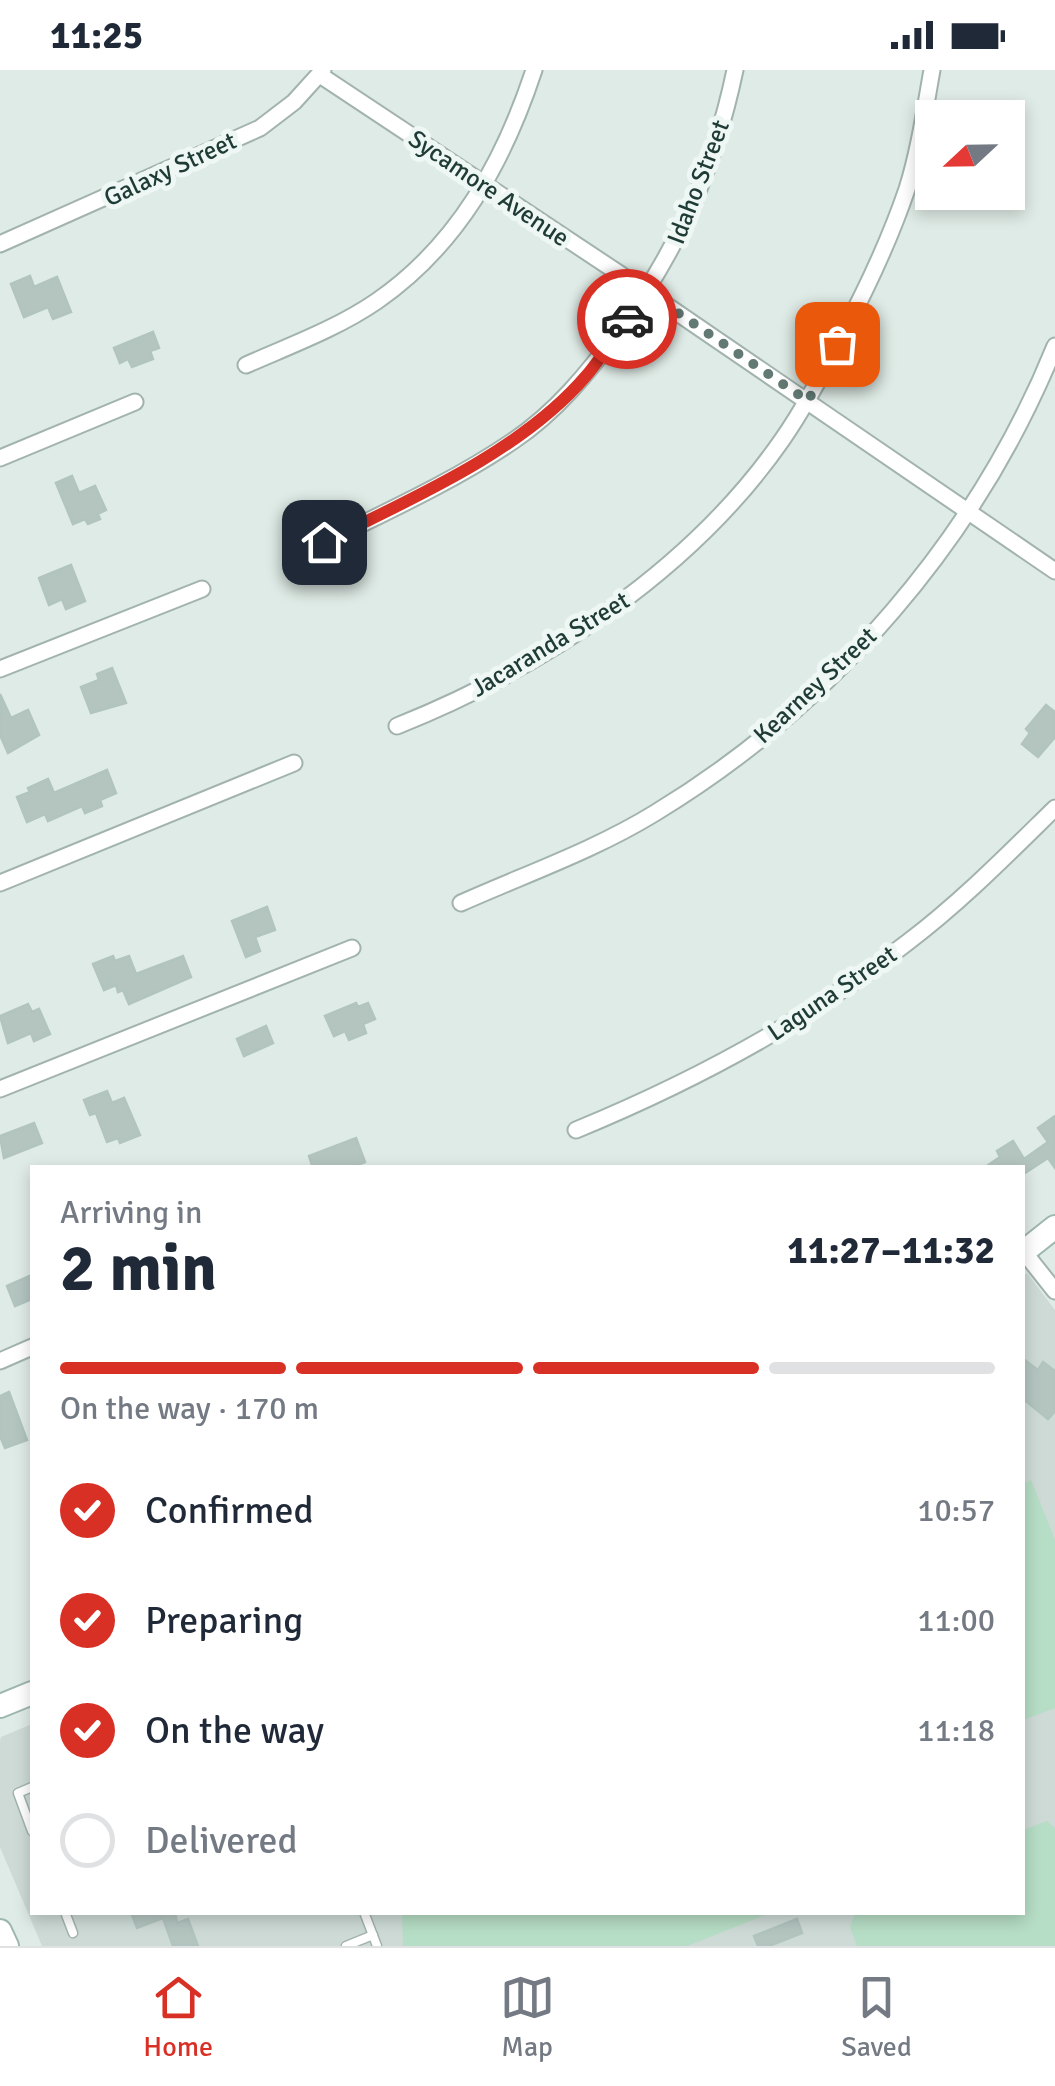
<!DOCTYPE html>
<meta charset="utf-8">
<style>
body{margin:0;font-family:Signika,sans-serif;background:#f6f6f7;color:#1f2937;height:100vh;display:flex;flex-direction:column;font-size:38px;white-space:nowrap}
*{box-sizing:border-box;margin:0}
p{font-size:32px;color:#747a83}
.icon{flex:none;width:55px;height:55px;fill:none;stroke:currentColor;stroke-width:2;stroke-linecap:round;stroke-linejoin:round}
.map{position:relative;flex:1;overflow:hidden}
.panel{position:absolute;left:30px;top:1095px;width:995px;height:750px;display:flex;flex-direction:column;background:#fff;border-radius:0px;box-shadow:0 5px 15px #0003}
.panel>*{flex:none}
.needle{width:65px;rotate:248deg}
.buttons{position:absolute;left:915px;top:30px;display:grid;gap:20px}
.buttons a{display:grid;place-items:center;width:110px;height:110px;border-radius:0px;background:#fff;box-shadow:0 5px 15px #0003;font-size:50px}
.pin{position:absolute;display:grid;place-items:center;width:85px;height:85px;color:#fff;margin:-42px;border-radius:20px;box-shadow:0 5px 15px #0006}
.courier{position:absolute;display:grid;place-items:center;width:100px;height:100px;margin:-50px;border:8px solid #d93025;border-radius:50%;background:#fff;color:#222;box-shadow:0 2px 12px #0007}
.headline em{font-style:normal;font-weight:800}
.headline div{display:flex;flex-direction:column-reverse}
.headline{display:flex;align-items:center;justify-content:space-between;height:170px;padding:0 30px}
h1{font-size:65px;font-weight:800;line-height:75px}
.bar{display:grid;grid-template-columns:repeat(4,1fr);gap:15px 10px;align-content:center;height:120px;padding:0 30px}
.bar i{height:12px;border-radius:8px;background:#e0e1e3}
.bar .selected{background:#d93025}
.bar p{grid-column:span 4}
ol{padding:0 30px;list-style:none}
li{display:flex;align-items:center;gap:30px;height:110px}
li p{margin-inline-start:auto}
li .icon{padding:10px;border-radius:50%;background:#d93025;color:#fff;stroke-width:4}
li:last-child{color:#747a83}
li i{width:55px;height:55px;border:5px solid #e0e1e3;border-radius:50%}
.status{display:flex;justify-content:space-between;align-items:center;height:70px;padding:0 50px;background:#fff;direction:ltr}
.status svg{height:28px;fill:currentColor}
.dock{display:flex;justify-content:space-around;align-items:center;height:140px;border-top:2px solid #e0e1e3;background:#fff;font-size:28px;color:#747a83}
.dock a{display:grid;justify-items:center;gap:5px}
.dock .selected{color:#d93025}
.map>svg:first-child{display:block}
.built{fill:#cddad6}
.green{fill:#b6ddc5}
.building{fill:#b4c5c0;stroke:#b1c4be;stroke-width:2.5}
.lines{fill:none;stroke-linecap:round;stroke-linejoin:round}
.lane-casing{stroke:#a2b3ae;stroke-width:11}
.street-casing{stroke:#a2b3ae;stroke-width:19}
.secondary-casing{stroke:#9db7b0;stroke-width:26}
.lane{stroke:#fff;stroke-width:8}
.street{stroke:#fff;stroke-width:15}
.secondary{stroke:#fff;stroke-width:22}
.done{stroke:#627974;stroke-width:10;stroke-dasharray:0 18}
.route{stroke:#d93025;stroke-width:12}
.labels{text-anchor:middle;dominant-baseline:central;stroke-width:10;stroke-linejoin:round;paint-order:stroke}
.street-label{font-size:25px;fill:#1f3b36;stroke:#eff7f4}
</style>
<div class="status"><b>11:25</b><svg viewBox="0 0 49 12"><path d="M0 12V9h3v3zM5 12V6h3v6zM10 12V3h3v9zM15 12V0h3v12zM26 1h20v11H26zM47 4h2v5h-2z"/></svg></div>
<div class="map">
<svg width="1055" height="1876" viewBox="0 0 1055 1876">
<rect width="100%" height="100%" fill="#dfebe6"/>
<path class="built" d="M1027,1203L1055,1240V1876H42L0,1777V1671L1,1667L32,1654V1842H1022L1023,1206Z"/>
<g class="green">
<path d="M1031,1410L1055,1470V1638L1023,1650L1022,1414Z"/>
<path d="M1047,1751L1055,1758V1876H857L850,1857L855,1843L1022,1842L1023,1760Z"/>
<path d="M402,1843V1842L770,1843L687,1876H403Z"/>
</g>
<g class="building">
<path d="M30,206L34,217L57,207L71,242L53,249L48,237L24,247L11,214Z"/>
<path d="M153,262L159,278L150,281L153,289L132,297L128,289L120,293L114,278Z"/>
<path d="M72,406L79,423L95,416L106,440L98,444L100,449L88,454L85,449L73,454L56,413Z"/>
<path d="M71,495L85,531L66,539L62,529L49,535L39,508Z"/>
<path d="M112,598L126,633L91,643L81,617L99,610L97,604Z"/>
<path d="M0,624L11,648L28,640L39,665L8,683L0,665Z"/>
<path d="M1046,635L1055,642V667L1038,687L1022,674L1030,663L1026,659Z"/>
<path d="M107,700L116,723L100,730L102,736L85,743L82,736L48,751L45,744L27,752L17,727L30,722L28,718L48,709L54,723Z"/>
<path d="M267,837L275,860L255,867L260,881L246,887L232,851Z"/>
<path d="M113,886L115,891L129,886L136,904L183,886L191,907L129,934L123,920L118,922L116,915L104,920L93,894Z"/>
<path d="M356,933L358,937L368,933L375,949L363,954L366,963L349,970L345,961L334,966L325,946Z"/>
<path d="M28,934L32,942L39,939L50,964L34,971L31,963L8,973L0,946Z"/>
<path d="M266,956L273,973L244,986L237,969Z"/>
<path d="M107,1021L112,1033L124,1028L140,1065L120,1073L118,1068L107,1072L96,1043L90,1045L84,1030Z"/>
<path d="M1055,1046V1098L1048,1088L1022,1105V1098H984L1000,1087L997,1081L1013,1071L1024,1089L1048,1072L1038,1058Z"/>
<path d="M34,1053L42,1073L4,1088L0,1066Z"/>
<path d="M356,1068L365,1092L350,1098H313L309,1086Z"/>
<path d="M32,1205V1229L15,1236L7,1216Z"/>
<path d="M1022,1288L1038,1300L1043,1292L1055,1301V1341L1048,1349L1022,1328Z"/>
<path d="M9,1322L27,1370L5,1378L0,1366V1326Z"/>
<path d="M131,1842H175L177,1853L188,1849L198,1876H173L163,1848L137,1858Z"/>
<path d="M797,1849L802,1863L769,1876H758L754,1866Z"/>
</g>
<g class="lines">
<g class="lane-casing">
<g id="lane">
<path d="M32,1717L18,1723L32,1761"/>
<path d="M65,1842L73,1863"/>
<path d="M364,1842L377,1876"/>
<path d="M346,1876L373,1865"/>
</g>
</g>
<g class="street-casing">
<g id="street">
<path d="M320,5L647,222L1055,501"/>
<path d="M0,174L260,58L294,32L323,0"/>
<path d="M246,295C289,276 338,258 377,231C458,175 504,91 534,0"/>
<path d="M0,388L135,332"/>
<path d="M325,472C388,441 454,411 513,371C555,343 589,302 618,262C678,179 714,100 735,0"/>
<path d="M0,599L202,519"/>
<path d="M397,656C542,598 691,501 782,370C805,337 824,301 842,265C867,218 890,169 907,119C919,81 925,39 932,0"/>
<path d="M0,813L294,693"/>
<path d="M461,833C526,804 595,780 655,743C833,635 977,469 1055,276"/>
<path d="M0,1019L352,878"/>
<path d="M576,1060C695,1011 807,951 908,872C961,832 1008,784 1055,738"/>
<path d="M1024,1182L1055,1221"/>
<path d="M0,1291L32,1277"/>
</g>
</g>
<g class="secondary-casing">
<g id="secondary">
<path d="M1022,1183L1055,1157"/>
<path d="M0,1636L32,1623"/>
<path d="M0,1861L7,1876"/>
</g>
</g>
<use href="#lane" class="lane"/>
<use href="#street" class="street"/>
<use href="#secondary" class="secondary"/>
</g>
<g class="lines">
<path class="done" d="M627,249L647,222L808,331L837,274"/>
<path class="route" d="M324,472C411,429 522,381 586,306C601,289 613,268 627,249"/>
</g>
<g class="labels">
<g class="street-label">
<text transform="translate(170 99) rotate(-25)">Galaxy Street</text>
<text transform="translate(698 112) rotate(-69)">Idaho Street</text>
<text transform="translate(489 118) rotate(34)">Sycamore Avenue</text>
<text transform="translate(550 574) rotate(-31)">Jacaranda Street</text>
<text transform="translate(815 615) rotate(-43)">Kearney Street</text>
<text transform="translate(832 923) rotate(-34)">Laguna Street</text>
</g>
</g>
</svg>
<div class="buttons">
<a><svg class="needle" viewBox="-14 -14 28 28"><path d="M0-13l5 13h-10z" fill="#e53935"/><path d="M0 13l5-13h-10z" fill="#747a83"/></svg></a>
</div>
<div class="pin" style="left:837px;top:274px;background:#ea580c"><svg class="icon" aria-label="bag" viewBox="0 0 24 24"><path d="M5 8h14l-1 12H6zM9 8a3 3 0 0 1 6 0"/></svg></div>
<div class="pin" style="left:324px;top:472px;background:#1f2937"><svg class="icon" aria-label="home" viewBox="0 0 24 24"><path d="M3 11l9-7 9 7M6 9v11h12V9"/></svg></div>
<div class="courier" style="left:627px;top:249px"><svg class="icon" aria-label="car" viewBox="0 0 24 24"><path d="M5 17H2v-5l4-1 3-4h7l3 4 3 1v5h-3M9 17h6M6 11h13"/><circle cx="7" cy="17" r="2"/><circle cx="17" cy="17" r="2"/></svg></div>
<section class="panel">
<div class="headline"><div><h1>2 min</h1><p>Arriving in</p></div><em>11:27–11:32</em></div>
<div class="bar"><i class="selected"></i><i class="selected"></i><i class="selected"></i><i></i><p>On the way · 170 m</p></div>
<ol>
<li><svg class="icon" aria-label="check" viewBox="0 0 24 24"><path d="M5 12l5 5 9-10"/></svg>Confirmed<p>10:57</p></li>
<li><svg class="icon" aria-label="check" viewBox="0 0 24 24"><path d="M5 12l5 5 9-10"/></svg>Preparing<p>11:00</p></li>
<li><svg class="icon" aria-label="check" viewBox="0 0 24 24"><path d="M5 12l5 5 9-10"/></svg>On the way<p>11:18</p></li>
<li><i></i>Delivered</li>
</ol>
</section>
</div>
<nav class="dock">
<a class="selected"><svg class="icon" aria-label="home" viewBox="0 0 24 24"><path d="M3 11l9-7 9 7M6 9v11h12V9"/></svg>Home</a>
<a><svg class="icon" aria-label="map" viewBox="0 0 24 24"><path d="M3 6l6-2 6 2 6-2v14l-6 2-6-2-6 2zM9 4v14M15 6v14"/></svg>Map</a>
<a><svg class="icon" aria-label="saved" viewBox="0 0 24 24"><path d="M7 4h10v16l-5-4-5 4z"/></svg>Saved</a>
</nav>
